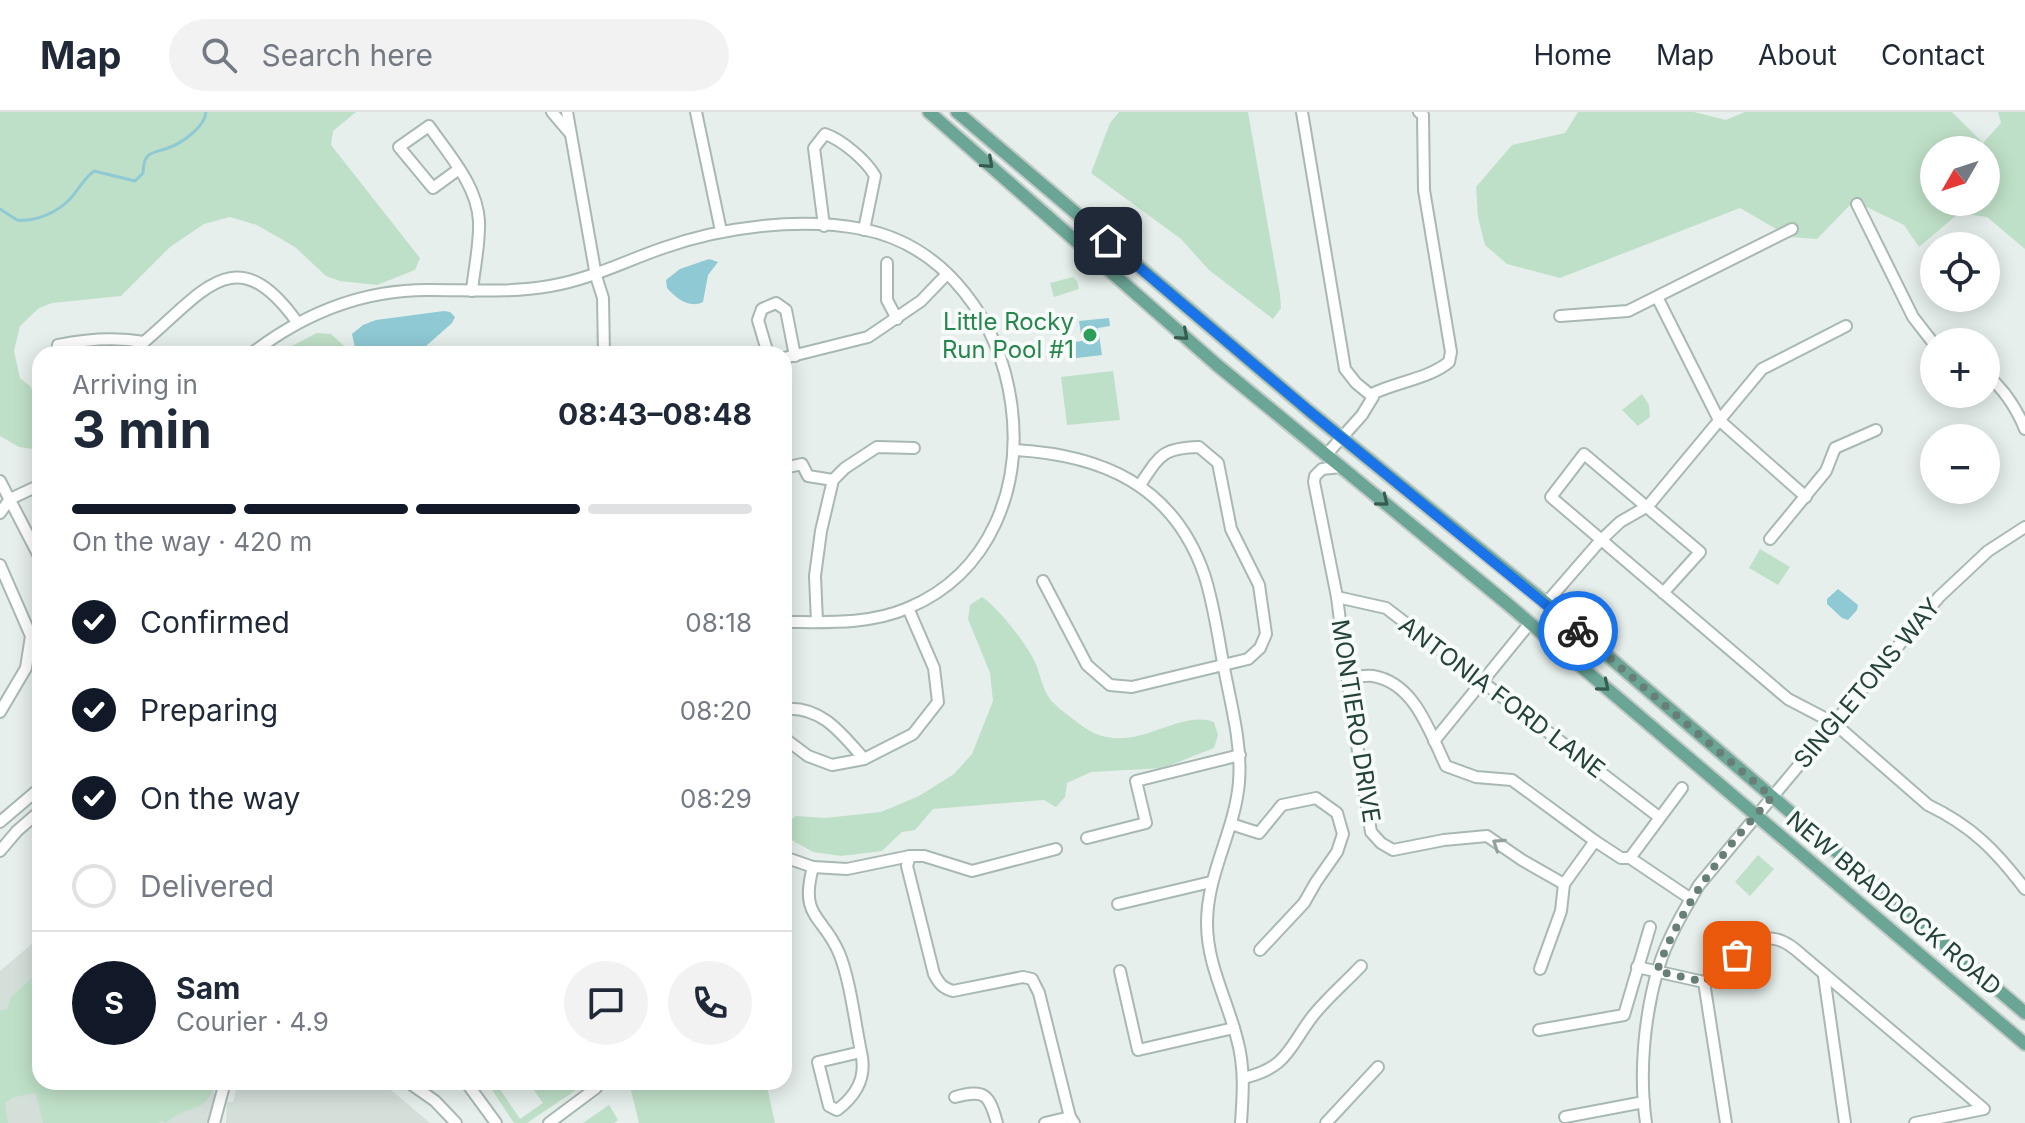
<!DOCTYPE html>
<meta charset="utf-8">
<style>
body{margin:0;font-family:Inter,sans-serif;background:#f2f2f3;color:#1f2937;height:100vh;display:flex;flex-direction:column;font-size:30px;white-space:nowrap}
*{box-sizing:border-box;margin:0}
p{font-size:26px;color:#747a83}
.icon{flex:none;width:44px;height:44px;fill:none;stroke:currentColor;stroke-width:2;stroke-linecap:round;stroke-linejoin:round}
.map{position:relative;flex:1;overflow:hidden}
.drawer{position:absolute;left:32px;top:234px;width:760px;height:744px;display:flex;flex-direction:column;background:#fff;border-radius:24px;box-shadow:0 4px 20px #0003}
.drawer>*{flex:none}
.needle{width:52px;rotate:231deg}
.buttons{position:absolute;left:1920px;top:24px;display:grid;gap:16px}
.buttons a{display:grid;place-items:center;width:80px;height:80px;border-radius:50%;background:#fff;box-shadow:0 4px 20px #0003;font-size:40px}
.pin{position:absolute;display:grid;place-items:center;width:68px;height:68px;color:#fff;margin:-34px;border-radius:16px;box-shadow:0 4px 12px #0006}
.courier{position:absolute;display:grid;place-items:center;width:80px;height:80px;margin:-40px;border:6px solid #1a73e8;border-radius:50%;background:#fff;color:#222;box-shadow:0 2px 10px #0007}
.summary em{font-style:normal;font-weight:700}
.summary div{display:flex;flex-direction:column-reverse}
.summary{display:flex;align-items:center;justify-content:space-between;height:136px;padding:0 40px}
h1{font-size:52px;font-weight:700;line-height:60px}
.bar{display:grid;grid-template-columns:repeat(4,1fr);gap:12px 8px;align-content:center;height:96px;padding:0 40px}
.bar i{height:10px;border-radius:6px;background:#e0e1e3}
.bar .active{background:#111827}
.bar p{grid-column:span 4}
.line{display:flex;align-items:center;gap:20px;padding:0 40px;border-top:2px solid #e0e1e3}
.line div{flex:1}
.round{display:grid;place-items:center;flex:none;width:84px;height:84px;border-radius:42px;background:#f2f2f3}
ol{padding:0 40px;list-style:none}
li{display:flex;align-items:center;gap:24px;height:88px}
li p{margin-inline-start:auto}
li .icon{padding:8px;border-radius:50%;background:#111827;color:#fff;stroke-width:4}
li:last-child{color:#747a83}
li i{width:44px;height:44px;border:4px solid #e0e1e3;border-radius:50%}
header{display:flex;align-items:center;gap:48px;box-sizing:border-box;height:112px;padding:0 40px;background:#fff;border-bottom:2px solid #e0e1e3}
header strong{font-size:38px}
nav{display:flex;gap:44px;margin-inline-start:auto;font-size:28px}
.search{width:560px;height:72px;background:#f2f2f3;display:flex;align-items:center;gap:20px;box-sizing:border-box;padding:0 28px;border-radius:44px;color:#747a83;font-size:30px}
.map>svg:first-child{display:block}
.built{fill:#d4dfda}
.green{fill:#bfe0c8;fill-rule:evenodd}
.water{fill:#8ec9d4}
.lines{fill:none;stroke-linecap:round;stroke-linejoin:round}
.stream{stroke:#8ec9d4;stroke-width:3}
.minor-casing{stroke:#a8b8b2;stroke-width:14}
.major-casing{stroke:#c2cac8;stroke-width:16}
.minor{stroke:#fff;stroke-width:10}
.major{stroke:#6aa596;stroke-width:12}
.oneway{stroke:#365b51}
.oneway2{stroke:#92a09c}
.done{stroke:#687f78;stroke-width:8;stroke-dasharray:0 14.4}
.route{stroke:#1a73e8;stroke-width:10}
.leisure-dot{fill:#2e9e5b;stroke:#f7fbf9;stroke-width:3}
.labels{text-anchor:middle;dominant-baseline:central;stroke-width:8;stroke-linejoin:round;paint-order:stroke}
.leisure-label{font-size:24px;fill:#27864d;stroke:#f7fbf9;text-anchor:end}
.street-label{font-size:24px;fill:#24423a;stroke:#f7fbf9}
</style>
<header>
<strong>Map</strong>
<div class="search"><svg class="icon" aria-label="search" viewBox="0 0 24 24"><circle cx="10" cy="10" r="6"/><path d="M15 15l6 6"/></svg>Search here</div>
<nav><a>Home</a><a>Map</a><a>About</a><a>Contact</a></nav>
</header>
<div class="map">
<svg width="2025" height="1011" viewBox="0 0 2025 1011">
<rect width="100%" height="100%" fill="#e6efeb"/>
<g class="built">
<path d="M40,825V970H214L215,1011H0V859Z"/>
<path d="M238,970H373L390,977L430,1011H226L227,990H233Z"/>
</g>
<g class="green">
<path d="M0,0H356L333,19L331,33L420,146L415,158L377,173L340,169L326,164L295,135L257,113L230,105L204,112L170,135L121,184L52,191L39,196L20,214L14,239L20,266L30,274L40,294V338L19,335L0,324Z"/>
<path d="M1119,0H1248L1280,182L1281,196L1273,207L1209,158L1181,127L1091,61L1110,11Z"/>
<path d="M1578,0H1694L1726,8L1745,0H1952L1983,31L2001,11L1998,0H2025V137L1987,105L1959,101L1919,135L1904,113L1854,89L1817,127L1790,125L1740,96L1560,166L1507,152L1485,133L1478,105L1476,75L1512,33L1565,21ZM1934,38H1986V90H1934Z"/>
<path d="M1073,165L1077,169L1079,177L1054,185L1050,171Z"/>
<path d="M317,221L331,222L353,242H276Z"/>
<path d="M1113,259L1120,308L1067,313L1061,265Z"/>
<path d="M1642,282L1649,293L1650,305L1638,314L1622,298Z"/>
<path d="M1760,437L1790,455L1778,473L1749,456Z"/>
<path d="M982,485C1000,497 1027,533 1036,552C1040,563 1043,578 1050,587C1056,595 1085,617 1094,621C1139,641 1178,597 1214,610L1218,623L1214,636L1163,656L1091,660L1067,671L1065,685L1056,695L1044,688L933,697L915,718L902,720L882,739L841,744L813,740L788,726L785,712L796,704L825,706L881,700L919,684L954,662L972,642L993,589L990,561L968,507L970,493Z"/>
<path d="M1758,743L1774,757L1750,784L1735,770Z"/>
<path d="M40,859V970H215C207,1004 187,991 166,1011L161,1008L159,1011H43L36,981L11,986L10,989L5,990L8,1011H0V899L7,897L11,885Z"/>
<path d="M487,970H499L501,973L499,976L520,1007L543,991L528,970H549L551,975L581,970L582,974L527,1011H514Z"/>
<path d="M629,970H766L775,1011H639Z"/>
<path d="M609,993L618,1008L614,1011H583Z"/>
</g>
<g class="water">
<path d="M709,147L718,150L708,163L703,190C689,197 676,186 667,176L666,168L680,157Z"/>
<path d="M444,199L450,200L455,205L452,211L417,242H363L355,236L352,222L363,213L376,208Z"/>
<path d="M1109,206L1110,214L1098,216L1102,243L1068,247L1067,231L1082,229L1079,209Z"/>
<path d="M1838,477L1858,493L1857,498L1848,508L1842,506L1827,492V487Z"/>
</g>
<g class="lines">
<path class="stream" d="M0,97L17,108C35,110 56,101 69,88C78,79 83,67 94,59L135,69L143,61C144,39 151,42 168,36C182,31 205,15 206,0"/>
<g class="minor-casing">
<g id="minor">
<path d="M552,0L569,20"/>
<path d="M567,0L596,164L603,186L604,242"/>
<path d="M696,0L721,119"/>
<path d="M1302,0L1345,257L1356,271L1373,285L1362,303L1326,343"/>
<path d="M459,57L433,76L399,35L429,14C449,43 477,73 479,109C480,132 474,157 472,179"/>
<path d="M1857,92L1913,205L1934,232"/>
<path d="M824,114L814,36L825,22C842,28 866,48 875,64L864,118"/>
<path d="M887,151V188L897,207"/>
<path d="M1657,185L1719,308L1806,385"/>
<path d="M1560,204L1628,199L1792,117"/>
<path d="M144,230C204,179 236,125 297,210"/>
<path d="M57,242L58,233C88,227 115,225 144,230L132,242"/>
<path d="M251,242C304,201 363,177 431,178C471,178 510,181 550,174C591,167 625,149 663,136C722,115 800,105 862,117C1032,150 1075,426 908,496C868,513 826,510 784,510"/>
<path d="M768,242L758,208L762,197L776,191L786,198L795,244"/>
<path d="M784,246L868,225L921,189L946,163"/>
<path d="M1986,262C2005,278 2016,295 2025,317"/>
<path d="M1372,282C1396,270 1428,267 1449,250L1451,240L1424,78L1423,3L1419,0"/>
<path d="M1015,338C1102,343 1173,373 1204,462C1214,492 1218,525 1224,556C1231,593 1242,632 1239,670C1235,719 1207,761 1207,811C1207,853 1227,887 1237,927C1245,955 1243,983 1241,1011"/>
<path d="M1341,355L1322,357L1315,364L1314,370L1337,485L1350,589L1371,720L1381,731L1393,738L1444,728L1487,724L1522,748L1564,772"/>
<path d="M784,356L802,352L808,364L833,368"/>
<path d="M0,369L40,446"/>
<path d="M0,401L10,387L40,373"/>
<path d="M1770,427L1826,359L1835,336L1876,318"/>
<path d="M0,453L31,524L26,556L0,600"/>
<path d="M1043,469L1087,553L1110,573L1132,575L1248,547L1260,536L1266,522L1259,473L1231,417L1218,351L1199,335C1162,336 1160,343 1140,373"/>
<path d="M1663,481L1700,440L1584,342L1551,385L1788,587L1834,611L1928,693C1972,714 1996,739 2025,777"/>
<path d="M1337,485L1386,496L1659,705"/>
<path d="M1546,491L1600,429L1620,410L1648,394L1762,257L1846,214"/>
<path d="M817,510L815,464L821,419L833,368L845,356L877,335L914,336"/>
<path d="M1348,565C1356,565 1366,563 1373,564C1415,571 1430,621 1446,654L1476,665L1512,668L1595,729L1621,746H1630L1691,787"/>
<path d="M784,597C821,593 842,622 864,647"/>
<path d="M784,626L808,644L832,653L864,647L913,622L938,590L934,556L908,496"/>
<path d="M1434,629L1530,511"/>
<path d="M0,710L40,676"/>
<path d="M1231,712L1259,721L1282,693L1316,686L1337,701L1343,722L1337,740L1316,770L1304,791L1260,838"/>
<path d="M1087,726L1146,711L1136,669L1240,643"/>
<path d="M0,739L17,719L40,699"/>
<path d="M910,744L907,754L934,862C939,871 942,876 953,879L1023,865L1032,867L1039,881L1070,1005L1074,1011"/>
<path d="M784,745L813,755L847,757L910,744H924L972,759L1056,737"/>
<path d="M1630,746L1682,676"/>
<path d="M813,755C799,806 823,803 839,841C850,867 855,911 861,940L818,950L829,994L837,998C857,983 867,965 861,940"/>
<path d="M1118,792L1211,770"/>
<path d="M1637,855L1704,870C1721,856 1750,822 1775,827C1786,829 1795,837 1803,844L1984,997L1915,1011"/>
<path d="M1540,857L1561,799L1564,772L1595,729"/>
<path d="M1120,859L1138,938L1234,916"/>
<path d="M1824,864L1845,1011"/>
<path d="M1704,870L1726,1011"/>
<path d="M1539,918L1624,903L1650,815"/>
<path d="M1243,966C1287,956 1288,937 1312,905C1326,887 1345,871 1361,854"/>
<path d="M408,970L435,989L456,1011"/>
<path d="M466,970L496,1011"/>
<path d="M955,985C985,977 989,982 997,1011"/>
<path d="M1565,1005L1644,990"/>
<path d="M214,1011L225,970"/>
<path d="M549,1011L596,976L595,970"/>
<path d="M1045,1011L1070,1005"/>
<path d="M1326,1011L1378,955"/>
<path d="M1646,1011C1639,962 1644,905 1658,857C1667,827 1683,800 1699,773L1939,485L1988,439L2025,415"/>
</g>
</g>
<g class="major-casing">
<g id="major">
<path d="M929,0L1217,253L1504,489L2025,932"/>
<path d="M957,0L1309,299L1546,491L2025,901"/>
</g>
</g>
<use href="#minor" class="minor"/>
<use href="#major" class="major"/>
</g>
<defs><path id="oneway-chevron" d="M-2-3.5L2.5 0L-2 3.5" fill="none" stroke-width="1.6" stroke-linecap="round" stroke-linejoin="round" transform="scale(2)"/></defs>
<g class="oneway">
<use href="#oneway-chevron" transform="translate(988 51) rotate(42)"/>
<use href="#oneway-chevron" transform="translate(1183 223) rotate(41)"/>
<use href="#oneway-chevron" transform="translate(1383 389) rotate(39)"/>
<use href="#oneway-chevron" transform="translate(1604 574) rotate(40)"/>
</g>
<use class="oneway2" href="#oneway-chevron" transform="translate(1498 732) rotate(-146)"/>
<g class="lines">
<path class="done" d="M1578,519L1772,685C1724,738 1682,791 1657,859L1704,870L1737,843"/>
<path class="route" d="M1108,129L1309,299L1578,519"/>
</g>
<circle class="leisure-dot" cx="1090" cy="223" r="8"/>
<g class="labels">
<g class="leisure-label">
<text x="1074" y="209">Little Rocky<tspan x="1074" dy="28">Run Pool #1</tspan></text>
</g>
<g class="street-label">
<text transform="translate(1867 571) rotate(-50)">SINGLETONS WAY</text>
<text transform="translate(1502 585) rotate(37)">ANTONIA FORD LANE</text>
<text transform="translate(1356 609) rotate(81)">MONTIERO DRIVE</text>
<text transform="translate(1894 791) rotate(40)">NEW BRADDOCK ROAD</text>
</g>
</g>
</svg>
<div class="buttons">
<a><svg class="needle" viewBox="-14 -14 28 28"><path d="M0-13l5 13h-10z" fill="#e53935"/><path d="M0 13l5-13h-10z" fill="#747a83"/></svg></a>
<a><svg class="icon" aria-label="locate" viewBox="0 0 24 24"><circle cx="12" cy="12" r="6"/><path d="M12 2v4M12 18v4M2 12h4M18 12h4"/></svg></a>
<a>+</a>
<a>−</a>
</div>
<div class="pin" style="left:1737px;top:843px;background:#ea580c"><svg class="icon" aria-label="bag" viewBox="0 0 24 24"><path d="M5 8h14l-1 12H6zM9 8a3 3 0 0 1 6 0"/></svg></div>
<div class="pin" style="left:1108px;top:129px;background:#1f2937"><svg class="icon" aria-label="home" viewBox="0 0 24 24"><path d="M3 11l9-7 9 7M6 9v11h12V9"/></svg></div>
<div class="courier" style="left:1578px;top:519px"><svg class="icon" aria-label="bike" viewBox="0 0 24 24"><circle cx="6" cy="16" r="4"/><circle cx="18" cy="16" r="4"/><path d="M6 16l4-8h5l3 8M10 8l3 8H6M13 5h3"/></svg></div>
<section class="drawer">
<div class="summary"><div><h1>3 min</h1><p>Arriving in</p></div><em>08:43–08:48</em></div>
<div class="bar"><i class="active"></i><i class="active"></i><i class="active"></i><i></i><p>On the way · 420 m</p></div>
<ol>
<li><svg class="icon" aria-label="check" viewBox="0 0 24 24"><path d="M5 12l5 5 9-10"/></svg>Confirmed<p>08:18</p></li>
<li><svg class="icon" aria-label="check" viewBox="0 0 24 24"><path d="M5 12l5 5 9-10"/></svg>Preparing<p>08:20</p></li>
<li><svg class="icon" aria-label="check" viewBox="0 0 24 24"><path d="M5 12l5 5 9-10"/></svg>On the way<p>08:29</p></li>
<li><i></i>Delivered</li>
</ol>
<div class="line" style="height:144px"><b class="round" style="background:#111827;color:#fff">S</b><div><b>Sam</b><p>Courier · 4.9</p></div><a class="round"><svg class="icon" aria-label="chat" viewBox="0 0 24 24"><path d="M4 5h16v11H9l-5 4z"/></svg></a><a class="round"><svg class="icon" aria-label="phone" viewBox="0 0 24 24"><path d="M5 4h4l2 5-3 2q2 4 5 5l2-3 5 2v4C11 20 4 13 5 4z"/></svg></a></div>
</section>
</div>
